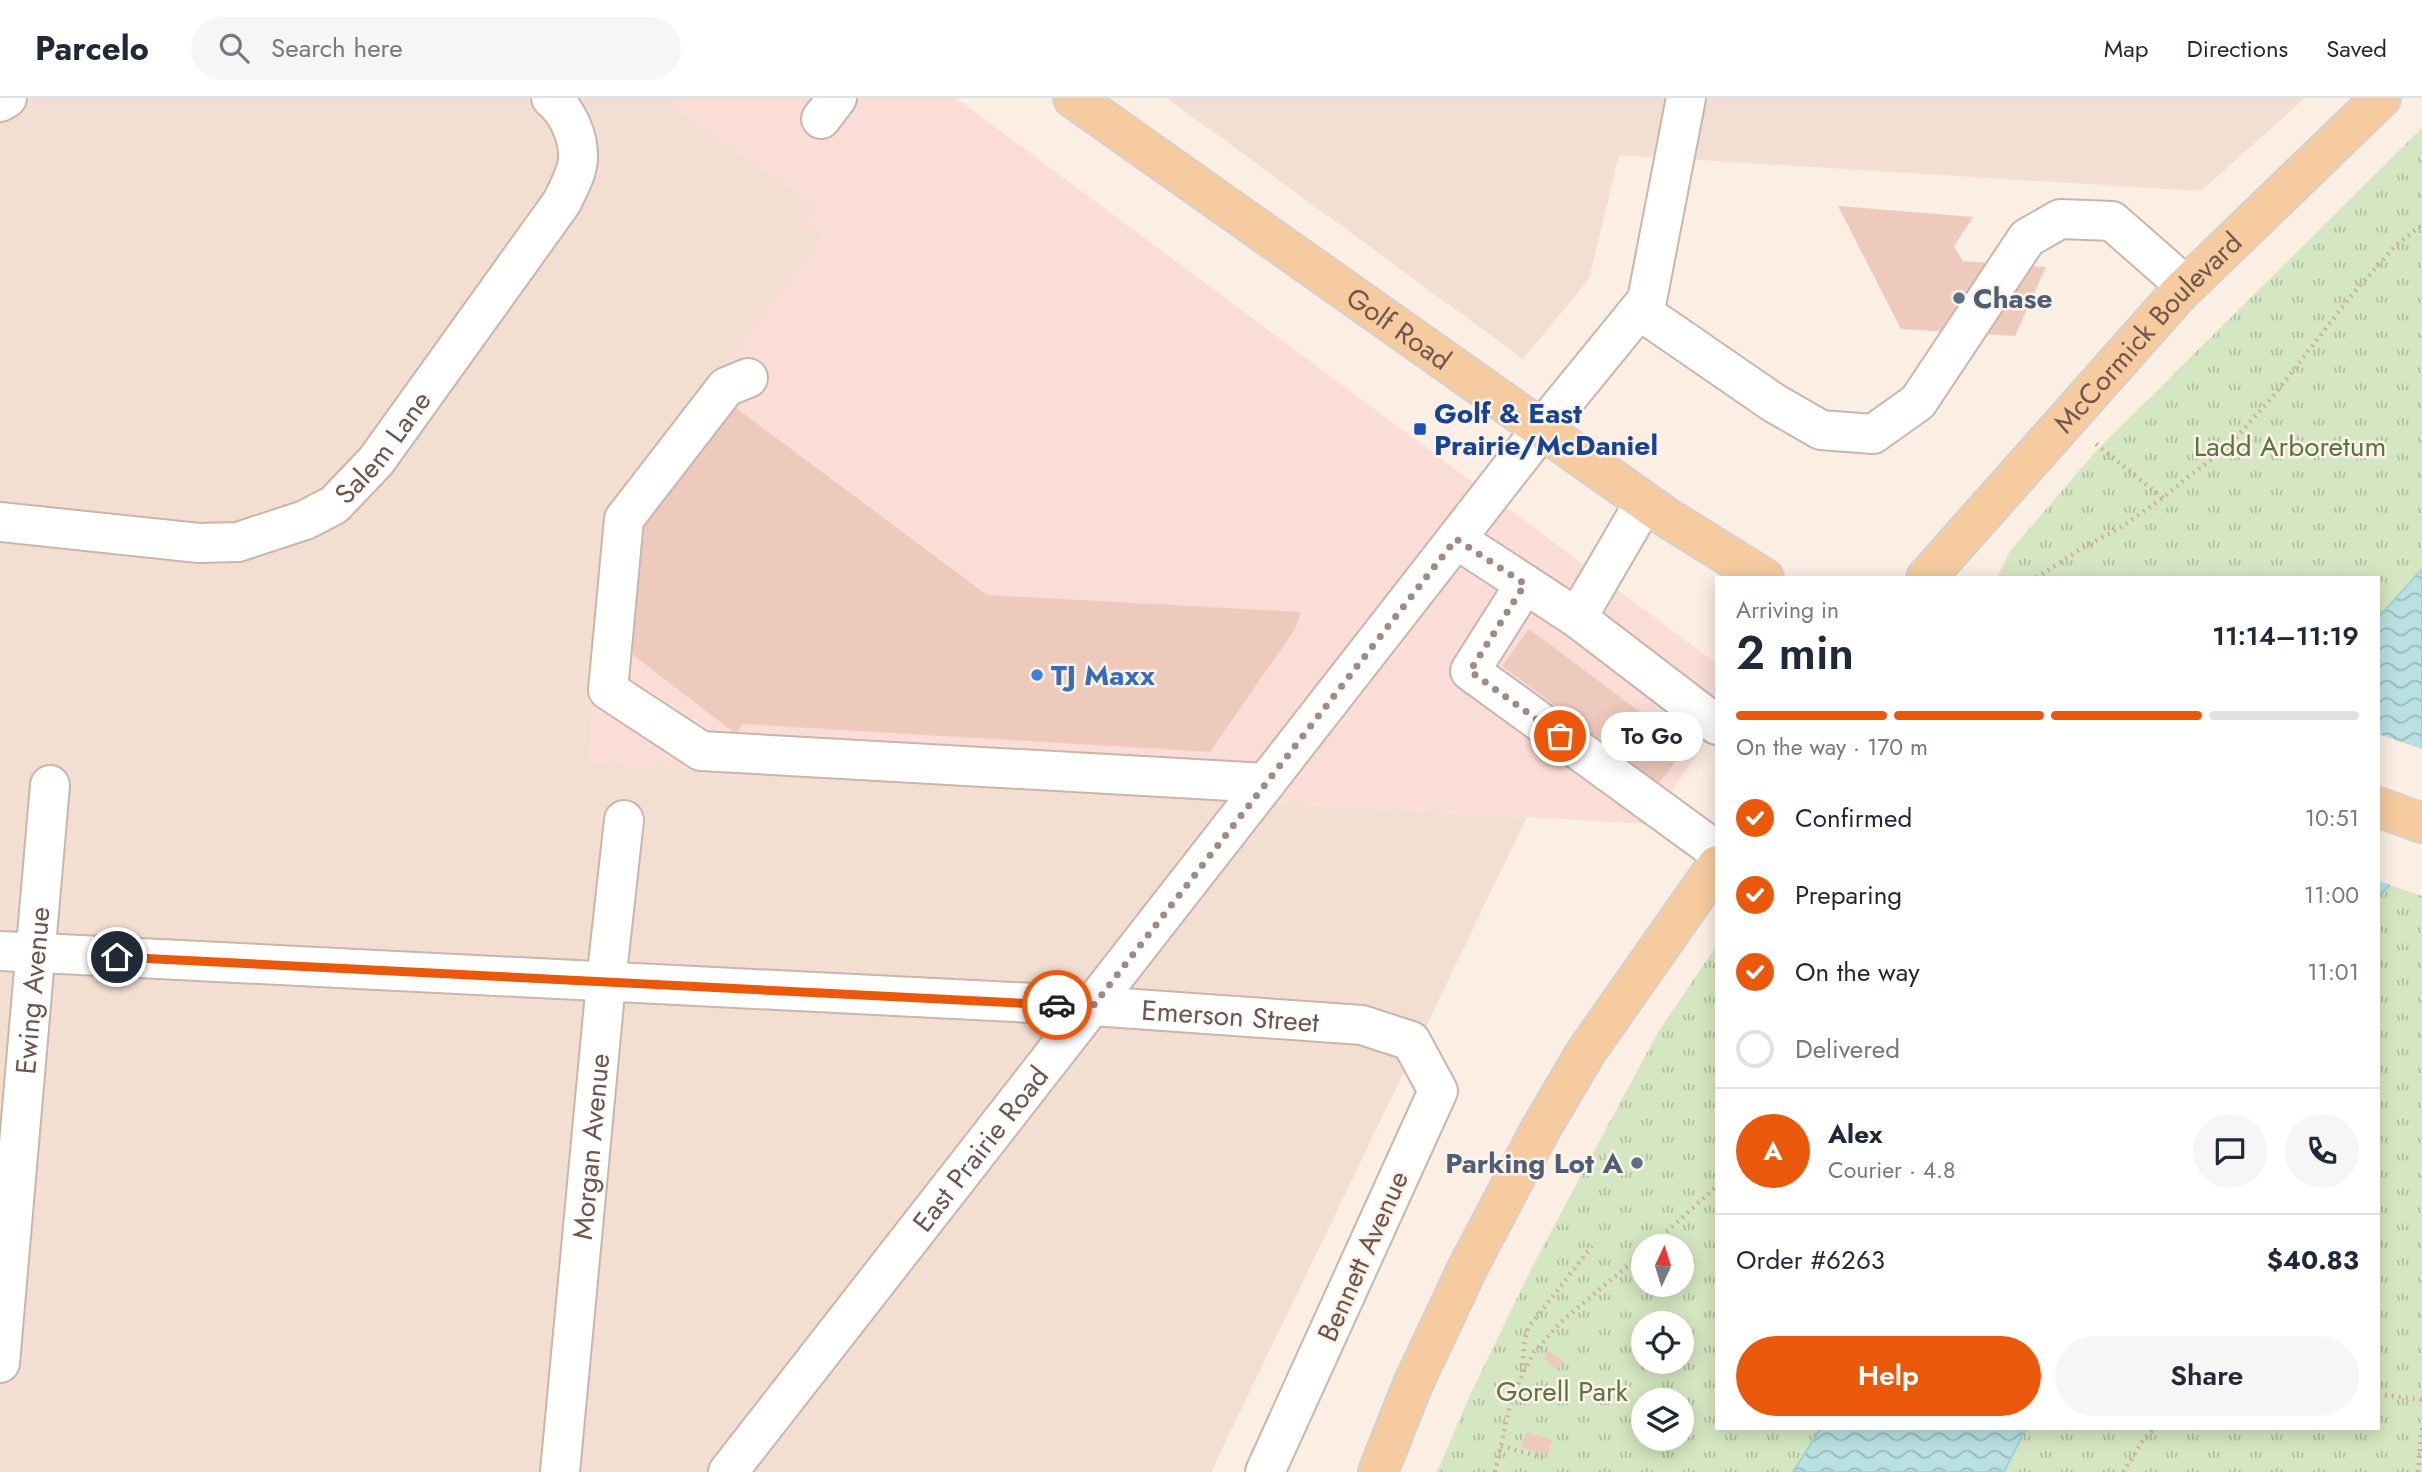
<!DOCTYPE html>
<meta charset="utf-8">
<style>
body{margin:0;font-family:Jost,sans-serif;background:#f6f6f7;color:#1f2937;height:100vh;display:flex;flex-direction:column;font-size:26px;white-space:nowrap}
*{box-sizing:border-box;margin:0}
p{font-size:23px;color:#747a83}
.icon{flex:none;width:38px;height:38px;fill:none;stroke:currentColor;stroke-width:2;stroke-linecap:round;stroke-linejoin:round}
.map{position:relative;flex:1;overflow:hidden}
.sheet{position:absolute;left:1715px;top:478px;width:665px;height:854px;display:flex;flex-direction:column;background:#fff;border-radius:0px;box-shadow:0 4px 18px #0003}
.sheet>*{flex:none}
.needle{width:46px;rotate:4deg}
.fabs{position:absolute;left:1631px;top:1136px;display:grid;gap:14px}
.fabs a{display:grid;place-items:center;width:63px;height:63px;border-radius:50%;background:#fff;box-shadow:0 4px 18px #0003;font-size:35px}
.pin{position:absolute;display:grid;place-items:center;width:60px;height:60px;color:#fff;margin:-30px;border:4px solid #fff;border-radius:50%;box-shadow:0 2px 7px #0007}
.courier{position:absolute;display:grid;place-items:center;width:70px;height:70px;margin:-35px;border:5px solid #ea580c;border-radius:50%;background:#fff;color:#222;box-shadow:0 2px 9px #0007}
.bubble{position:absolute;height:49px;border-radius:24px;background:#fff;box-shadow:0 4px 18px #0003;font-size:23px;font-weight:600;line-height:49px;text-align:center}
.head em{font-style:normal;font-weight:600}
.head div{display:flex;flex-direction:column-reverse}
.head{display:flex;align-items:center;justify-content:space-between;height:119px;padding:0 21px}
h1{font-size:46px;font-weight:600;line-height:52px}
.bar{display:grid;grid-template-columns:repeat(4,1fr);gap:10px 7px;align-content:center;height:84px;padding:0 21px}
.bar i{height:9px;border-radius:5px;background:#e0e1e3}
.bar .current{background:#ea580c}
.bar p{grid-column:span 4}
.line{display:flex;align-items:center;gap:18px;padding:0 21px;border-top:2px solid #e0e1e3}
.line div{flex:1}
.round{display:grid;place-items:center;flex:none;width:74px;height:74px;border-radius:37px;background:#f6f6f7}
ol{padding:0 21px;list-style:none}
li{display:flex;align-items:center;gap:21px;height:77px}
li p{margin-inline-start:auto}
li .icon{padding:7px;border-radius:50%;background:#ea580c;color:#fff;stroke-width:4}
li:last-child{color:#747a83}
li i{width:38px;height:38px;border:4px solid #e0e1e3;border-radius:50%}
.button{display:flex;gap:14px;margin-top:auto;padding:14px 21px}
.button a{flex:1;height:80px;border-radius:42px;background:#ea580c;color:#fff;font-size:28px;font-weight:600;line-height:80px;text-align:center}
.button a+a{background:#f6f6f7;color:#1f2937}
header{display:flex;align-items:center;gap:42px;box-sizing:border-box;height:98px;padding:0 35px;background:#fff;border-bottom:2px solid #e0e1e3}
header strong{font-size:33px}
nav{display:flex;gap:38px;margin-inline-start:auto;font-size:24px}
.search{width:490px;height:63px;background:#f6f6f7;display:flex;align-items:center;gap:18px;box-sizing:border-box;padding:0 24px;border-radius:38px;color:#747a83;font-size:26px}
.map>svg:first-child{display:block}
.residential{fill:#f2dfd2}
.commercial{fill:#faddd7}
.park{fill:url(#park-tufts);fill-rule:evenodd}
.water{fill:url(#water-waves);stroke:#a0d2d4;stroke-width:2}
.pier{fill:#fbeee3}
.building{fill:#eecabc}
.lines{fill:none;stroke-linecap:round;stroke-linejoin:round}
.minor-casing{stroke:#cbb5aa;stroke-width:42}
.major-casing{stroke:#d7cfcd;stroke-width:42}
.path{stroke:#d3ada0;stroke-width:4.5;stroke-dasharray:2 5;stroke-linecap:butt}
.minor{stroke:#fff;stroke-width:38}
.major{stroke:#f6cb9f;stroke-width:38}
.done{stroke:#a18a80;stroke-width:7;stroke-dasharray:0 12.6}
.route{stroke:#ea580c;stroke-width:9}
.service-dot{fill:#5c6f8a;stroke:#fef3e8;stroke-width:2.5}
.transit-dot{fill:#1a4fb4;stroke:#fef3e8;stroke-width:2.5}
.shop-dot{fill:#3f7fe0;stroke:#fef3e8;stroke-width:2.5}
.labels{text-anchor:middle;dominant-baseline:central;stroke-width:5;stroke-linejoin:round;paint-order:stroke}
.service-label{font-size:28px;font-weight:bold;fill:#4e5e75;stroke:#fef3e8;text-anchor:start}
.street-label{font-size:28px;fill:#71544b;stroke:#fef3e8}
.transit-label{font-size:28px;font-weight:bold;fill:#164399;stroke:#fef3e8;text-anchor:start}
.park-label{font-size:28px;fill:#587643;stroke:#fef3e8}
.shop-label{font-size:28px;font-weight:bold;fill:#366cbe;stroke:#fef3e8;text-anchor:start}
</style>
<header>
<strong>Parcelo</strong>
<div class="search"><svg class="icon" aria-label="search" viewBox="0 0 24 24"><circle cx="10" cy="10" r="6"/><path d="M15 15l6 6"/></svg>Search here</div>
<nav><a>Map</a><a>Directions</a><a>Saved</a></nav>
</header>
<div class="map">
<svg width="2422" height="1374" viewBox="0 0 2422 1374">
<defs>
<pattern id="park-tufts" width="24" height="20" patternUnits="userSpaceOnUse" patternTransform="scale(1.75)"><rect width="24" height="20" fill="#d5e7c2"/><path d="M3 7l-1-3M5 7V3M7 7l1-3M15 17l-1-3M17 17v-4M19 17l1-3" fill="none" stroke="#b1bea0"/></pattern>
<pattern id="water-waves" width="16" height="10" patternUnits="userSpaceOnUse" patternTransform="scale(1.75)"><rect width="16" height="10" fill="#b9e1e2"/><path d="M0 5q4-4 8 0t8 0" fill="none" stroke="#9bb9b9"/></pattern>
</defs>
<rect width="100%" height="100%" fill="#fbeee3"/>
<g class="residential">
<path d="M0,0H678L672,9L814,108L823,137L742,247L587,664L1527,719L1211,1374H0Z"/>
<path d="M1167,0H2305L2201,93L1619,57L1589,181L1523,261Z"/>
</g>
<path class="commercial" d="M678,0H956L1717,566V627L1649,726L587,664L609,418L823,137L799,126L814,108L672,9Z"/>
<g class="park">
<path d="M2422,30V471L2378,520V480H1997L2010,453L2097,352Z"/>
<path d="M2390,787L2422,798V1374H2004L2026,1330H2378V801Z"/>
<path d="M1717,847V1330H1821L1793,1374H1437L1470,1297L1532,1169L1658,934ZM1643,1148H1682V1186H1643ZM1643,1225H1682V1264H1643ZM1643,1302H1682V1340H1643Z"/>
</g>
<g class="water">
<path d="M2422,471V747L2378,801V520Z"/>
<path d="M1821,1330H2026L2004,1374H1793Z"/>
</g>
<path class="pier" d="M2378,636L2422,651V753L2394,788L2378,783Z"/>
<g class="building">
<path d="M1838,108L1973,119L1954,148L1963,163L2046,169L2015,238L1901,231Z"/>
<path d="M732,307L987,497L1301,514L1295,531L1210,654L743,626L736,636L624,550L638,430Z"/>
<path d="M1529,531L1687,649L1659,685L1571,620L1561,633L1546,622L1557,609L1502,568Z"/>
<path d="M1549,1253L1563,1264L1557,1272L1543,1260Z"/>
<path d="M1526,1334L1552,1342L1548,1357L1521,1349Z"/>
</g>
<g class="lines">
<g class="minor-casing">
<g id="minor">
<path d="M0,4L7,0"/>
<path d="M821,21L837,0"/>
<path d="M1639,212L1774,305L1821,332L1873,336L1918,304L2027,140L2060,121L2112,123L2186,188"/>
<path d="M748,280L726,289L624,421L608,592L701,653L1266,685"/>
<path d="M1644,405L1577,520L1717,627"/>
<path id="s1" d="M0,424L199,445L238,444L305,422L334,407L376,363L562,104C568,91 577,76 578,61C579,39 568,14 551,0"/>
<path d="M1456,441L1577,520"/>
<path d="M1525,486L1470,573L1717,753"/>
<path id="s2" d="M0,853L1093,908L1362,927L1411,943L1438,993L1265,1374"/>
<path id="s3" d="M0,1265L50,687"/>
<path id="s4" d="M560,1374L606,884L624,722"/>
<path id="s5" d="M728,1374L1541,332L1647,202L1686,0"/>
</g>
</g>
<g class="major-casing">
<g id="major">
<path id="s6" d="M1073,0L1666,419L1764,480"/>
<path id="s7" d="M1926,480L2178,196L2381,0"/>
<path d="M2378,709L2422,725"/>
<path d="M1378,1374L1413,1286L1468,1169L1540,1032L1586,954L1717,767"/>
</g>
</g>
<g class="path">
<path d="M2096,346L2163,400"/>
<path d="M2036,480L2082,450L2118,431L2163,400L2189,378L2225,352L2274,297L2351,198L2396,147L2422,127"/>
<path d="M1651,1148L1717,1088"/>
<path d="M1522,1274L1524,1247L1528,1230L1592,1148"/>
<path d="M2378,1296L2422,1302"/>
<path d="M1501,1348L1543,1360"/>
<path d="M1495,1374L1512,1298L1534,1254L1562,1223L1643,1155"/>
<path d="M2123,1374L2144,1341L2155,1330"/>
<path d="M2418,1374L2422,1328"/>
</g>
<use href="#minor" class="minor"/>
<use href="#major" class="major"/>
</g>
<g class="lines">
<path class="done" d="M1057,907L1093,908L1456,441L1525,486L1470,573L1560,638"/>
<path class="route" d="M117,859L1057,907"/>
</g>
<g class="service-dot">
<circle cx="1959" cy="200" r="7"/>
<circle cx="1637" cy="1065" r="7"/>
</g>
<rect class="transit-dot" x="1413" y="324" width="14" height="14" rx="3.5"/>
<circle class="shop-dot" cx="1037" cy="577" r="7"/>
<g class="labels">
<g class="service-label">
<text x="1973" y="200">Chase</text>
<text x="1623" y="1065" text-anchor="end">Parking Lot A</text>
</g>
<g class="street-label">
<text stroke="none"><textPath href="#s6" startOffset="399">Golf Road</textPath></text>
<text stroke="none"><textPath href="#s7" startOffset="331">McCormick Boulevard</textPath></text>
<text stroke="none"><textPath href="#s1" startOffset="418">Salem Lane</textPath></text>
<text stroke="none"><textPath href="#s3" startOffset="374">Ewing Avenue</textPath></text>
<text stroke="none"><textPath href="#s2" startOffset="1232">Emerson Street</textPath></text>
<text stroke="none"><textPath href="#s4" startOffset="327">Morgan Avenue</textPath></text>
<text stroke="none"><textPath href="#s5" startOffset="410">East Prairie Road</textPath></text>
<text transform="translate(1363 1158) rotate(-66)">Bennett Avenue</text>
</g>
<g class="transit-label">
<text x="1434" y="315">Golf &amp; East<tspan x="1434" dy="32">Prairie/McDaniel</tspan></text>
</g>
<g class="park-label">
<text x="2290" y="348">Ladd Arboretum</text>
<text x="1562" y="1293">Gorell Park</text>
</g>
<g class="shop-label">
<text x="1051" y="577">TJ Maxx</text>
</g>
</g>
</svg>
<div class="fabs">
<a><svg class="needle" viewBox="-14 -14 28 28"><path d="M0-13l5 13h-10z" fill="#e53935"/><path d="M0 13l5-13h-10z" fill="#747a83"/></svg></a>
<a><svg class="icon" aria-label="locate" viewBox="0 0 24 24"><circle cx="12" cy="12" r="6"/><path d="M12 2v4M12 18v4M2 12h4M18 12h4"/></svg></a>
<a><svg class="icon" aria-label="layers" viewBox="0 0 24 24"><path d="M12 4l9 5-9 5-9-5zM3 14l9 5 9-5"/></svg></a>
</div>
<div class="pin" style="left:1560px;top:638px;background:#ea580c"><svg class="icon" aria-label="bag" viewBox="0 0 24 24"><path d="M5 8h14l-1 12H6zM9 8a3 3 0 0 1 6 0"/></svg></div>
<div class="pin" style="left:117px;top:859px;background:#1f2937"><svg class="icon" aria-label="home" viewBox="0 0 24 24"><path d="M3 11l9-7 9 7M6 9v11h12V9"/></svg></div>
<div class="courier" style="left:1057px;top:907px"><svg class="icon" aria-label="car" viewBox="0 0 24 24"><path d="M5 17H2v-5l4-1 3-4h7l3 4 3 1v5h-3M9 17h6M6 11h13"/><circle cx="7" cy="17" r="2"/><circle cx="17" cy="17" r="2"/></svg></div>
<div class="bubble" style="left:1601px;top:614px;width:102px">To Go</div>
<section class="sheet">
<div class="head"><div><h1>2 min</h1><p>Arriving in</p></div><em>11:14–11:19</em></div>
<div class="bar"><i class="current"></i><i class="current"></i><i class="current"></i><i></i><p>On the way · 170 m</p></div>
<ol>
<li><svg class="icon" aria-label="check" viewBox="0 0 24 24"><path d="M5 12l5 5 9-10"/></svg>Confirmed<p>10:51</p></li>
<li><svg class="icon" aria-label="check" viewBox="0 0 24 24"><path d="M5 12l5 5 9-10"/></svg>Preparing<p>11:00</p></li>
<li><svg class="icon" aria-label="check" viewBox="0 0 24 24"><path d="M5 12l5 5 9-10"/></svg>On the way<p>11:01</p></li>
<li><i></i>Delivered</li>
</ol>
<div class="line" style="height:126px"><b class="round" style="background:#ea580c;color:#fff">A</b><div><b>Alex</b><p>Courier · 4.8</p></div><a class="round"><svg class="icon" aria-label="chat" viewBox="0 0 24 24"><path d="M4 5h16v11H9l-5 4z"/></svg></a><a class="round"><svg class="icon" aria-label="phone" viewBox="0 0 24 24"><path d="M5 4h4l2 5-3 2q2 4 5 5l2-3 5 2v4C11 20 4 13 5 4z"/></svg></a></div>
<div class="line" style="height:91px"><div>Order #6263</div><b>$40.83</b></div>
<div class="button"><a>Help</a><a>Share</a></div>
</section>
</div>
